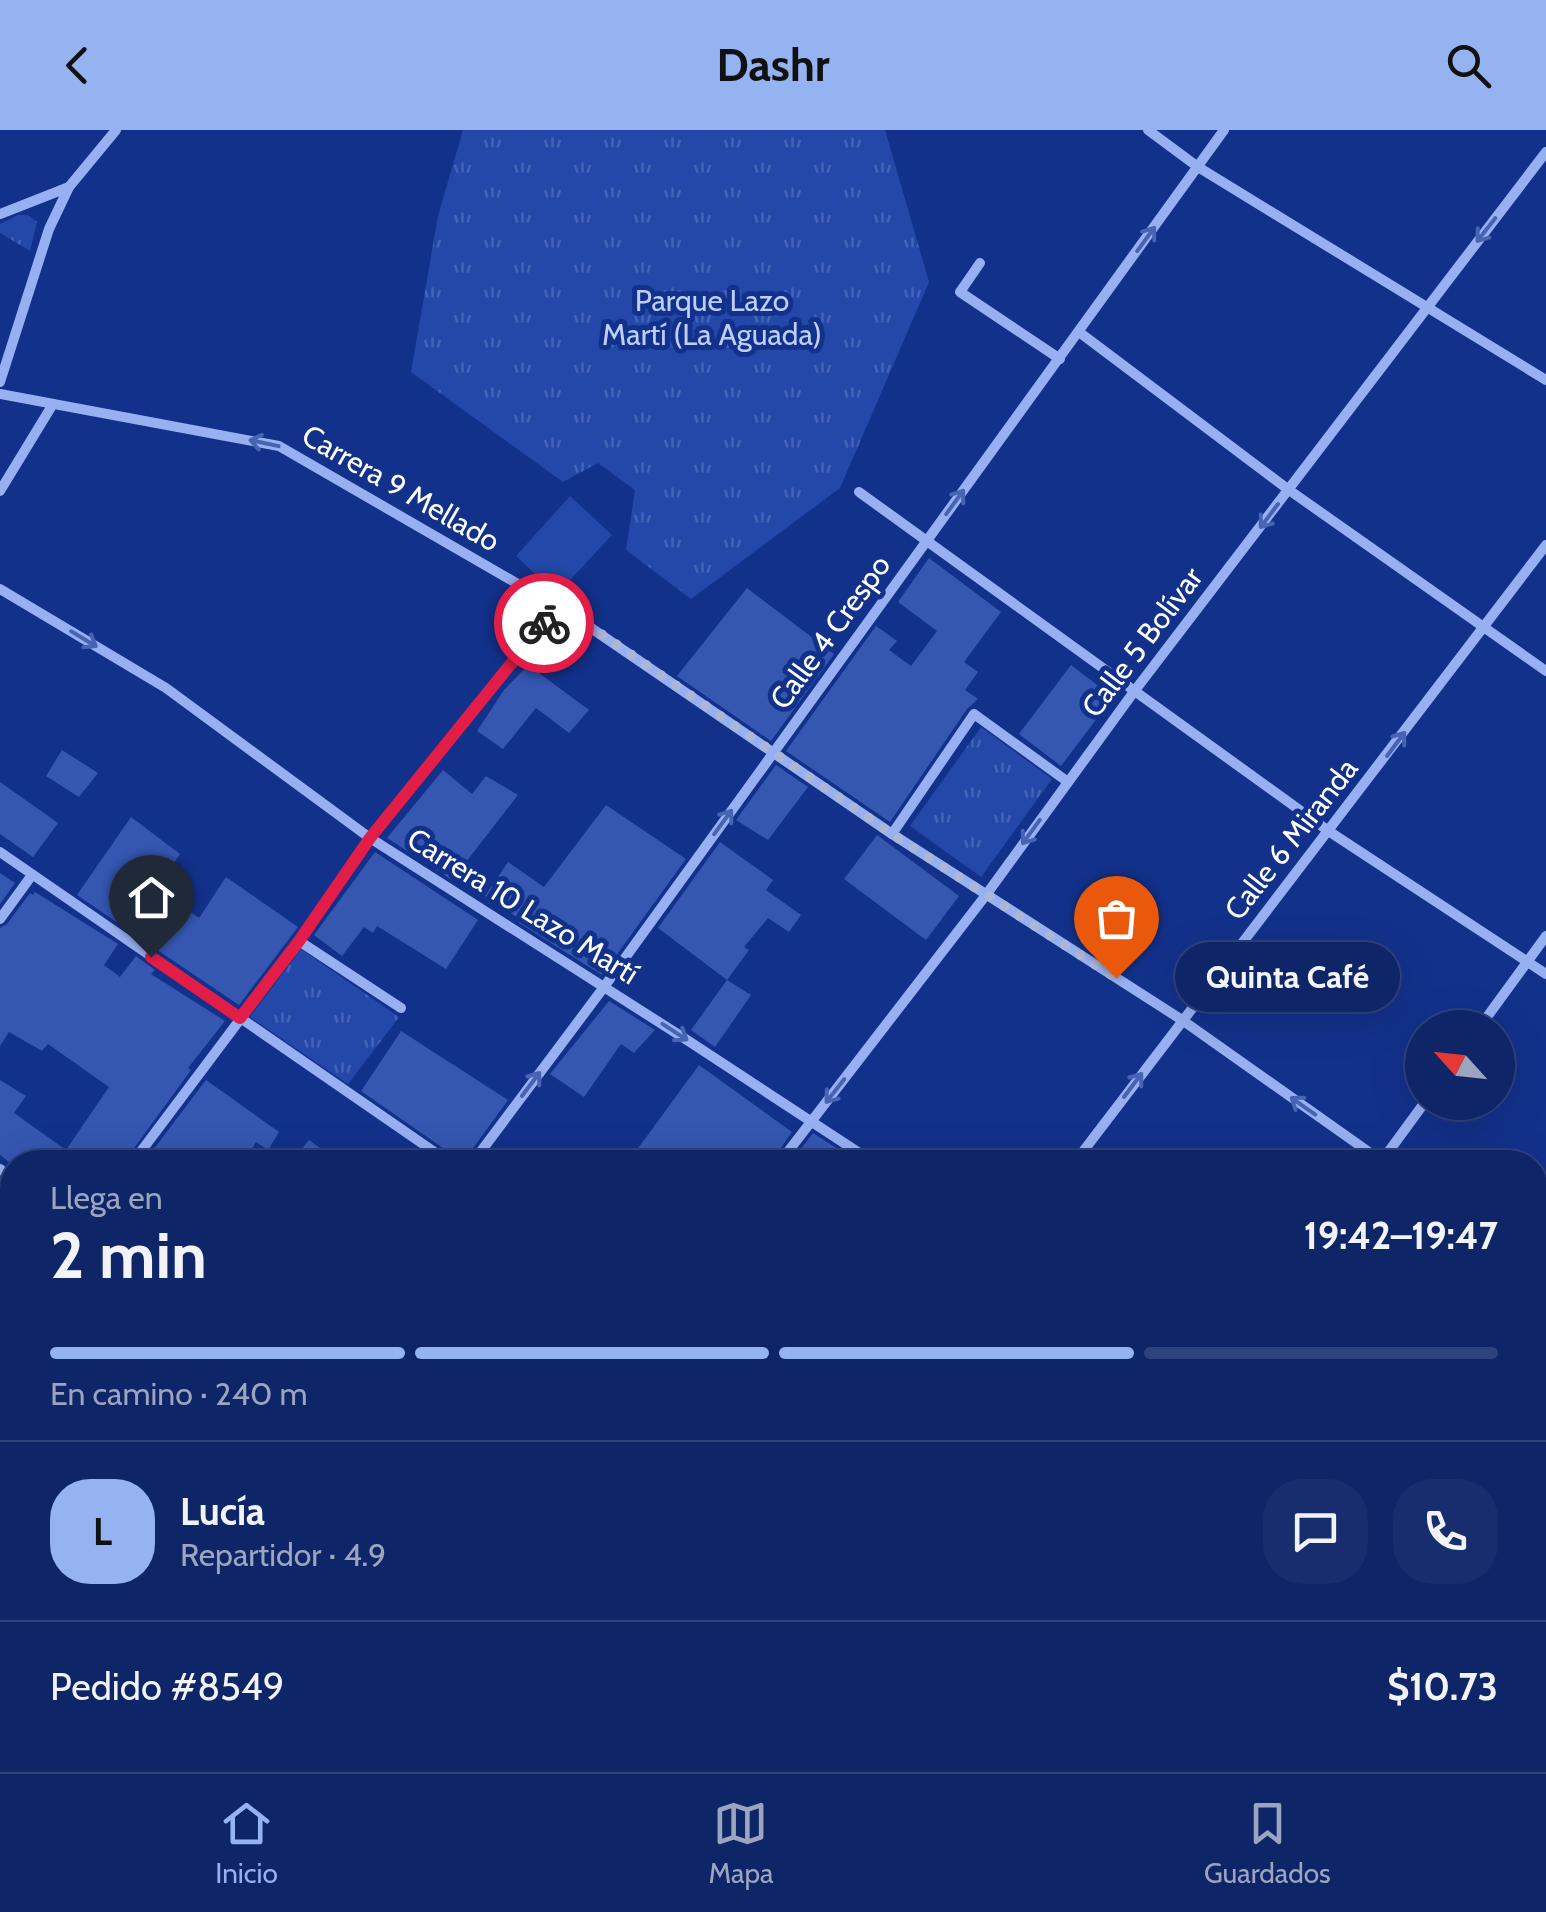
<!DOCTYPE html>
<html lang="es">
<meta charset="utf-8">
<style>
body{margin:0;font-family:Cabin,sans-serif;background:#172d6e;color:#f1f3f6;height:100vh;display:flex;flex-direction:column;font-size:38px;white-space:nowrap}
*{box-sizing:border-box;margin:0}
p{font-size:32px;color:#9ba5c0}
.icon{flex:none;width:55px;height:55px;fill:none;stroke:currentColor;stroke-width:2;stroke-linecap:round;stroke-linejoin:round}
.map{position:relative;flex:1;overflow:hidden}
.drawer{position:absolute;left:0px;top:1020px;width:1548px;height:622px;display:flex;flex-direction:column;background:#0e2568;border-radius:40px 40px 0 0;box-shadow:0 10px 40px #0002,0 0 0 2px #2e427c}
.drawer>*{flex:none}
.needle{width:65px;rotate:297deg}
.controls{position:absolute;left:1405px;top:880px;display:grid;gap:20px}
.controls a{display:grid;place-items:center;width:110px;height:110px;border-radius:50%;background:#0e2568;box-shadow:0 10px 40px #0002,0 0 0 2px #2e427c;font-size:50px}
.pin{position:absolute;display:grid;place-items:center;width:85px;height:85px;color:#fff;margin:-102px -42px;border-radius:50% 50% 50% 0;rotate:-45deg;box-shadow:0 0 10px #0007}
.pin .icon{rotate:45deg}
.courier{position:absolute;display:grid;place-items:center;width:100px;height:100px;margin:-50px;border:8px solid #e11d48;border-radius:50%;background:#fff;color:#222;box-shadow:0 2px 12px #0007}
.bubble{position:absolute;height:70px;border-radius:35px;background:#0e2568;box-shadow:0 10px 40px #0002,0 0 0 2px #2e427c;font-size:32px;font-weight:700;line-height:70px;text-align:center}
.summary em{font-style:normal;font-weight:700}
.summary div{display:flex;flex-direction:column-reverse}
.summary{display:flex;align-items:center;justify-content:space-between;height:170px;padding:0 50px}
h1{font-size:65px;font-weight:700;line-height:75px}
.bar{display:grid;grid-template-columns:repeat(4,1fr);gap:15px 10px;align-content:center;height:120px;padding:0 50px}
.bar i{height:12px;border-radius:8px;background:#2e427c}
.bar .active{background:#95b2f1}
.bar p{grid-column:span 4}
.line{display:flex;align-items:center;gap:25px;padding:0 50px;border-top:2px solid #2e427c}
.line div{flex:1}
.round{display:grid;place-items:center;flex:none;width:105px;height:105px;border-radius:40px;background:#172d6e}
header{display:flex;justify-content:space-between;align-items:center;height:130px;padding:0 50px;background:#95b2f1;color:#111;font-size:45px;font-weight:700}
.dock{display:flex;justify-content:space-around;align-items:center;height:140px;border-top:2px solid #2e427c;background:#0e2568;font-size:28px;color:#9ba5c0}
.dock a{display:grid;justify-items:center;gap:5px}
.dock .active{color:#95b2f1}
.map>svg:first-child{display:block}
.grass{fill:#2348a9}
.park{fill:url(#park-tufts)}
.building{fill:#3557b2}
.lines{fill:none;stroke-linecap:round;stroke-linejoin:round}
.minor{stroke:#97b0f1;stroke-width:10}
.oneway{stroke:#4764b3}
.done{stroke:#acb7d6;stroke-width:10;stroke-dasharray:0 18}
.route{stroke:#e11d48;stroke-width:12}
.labels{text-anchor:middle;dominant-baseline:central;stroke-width:10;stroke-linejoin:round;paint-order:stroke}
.park-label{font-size:30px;fill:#becffc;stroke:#12318a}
.street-label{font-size:30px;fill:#fff;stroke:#12318a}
</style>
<header><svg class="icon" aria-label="back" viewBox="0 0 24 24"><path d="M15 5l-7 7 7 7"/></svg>Dashr<svg class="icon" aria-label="search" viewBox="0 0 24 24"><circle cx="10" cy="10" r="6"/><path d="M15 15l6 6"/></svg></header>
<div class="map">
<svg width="1546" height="1642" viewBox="0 0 1546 1642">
<defs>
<pattern id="park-tufts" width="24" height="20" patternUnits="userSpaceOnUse" patternTransform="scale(2.5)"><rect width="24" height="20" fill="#2348a9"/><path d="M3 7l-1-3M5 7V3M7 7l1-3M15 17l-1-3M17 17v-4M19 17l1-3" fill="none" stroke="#4463b6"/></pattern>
</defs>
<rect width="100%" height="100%" fill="#12318a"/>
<path class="grass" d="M570,366L612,405L557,464L516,426Z"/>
<g class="park">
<path d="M463,0H885L929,152L840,358L691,469L626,420L635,360L598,333L563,352L411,242L438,86Z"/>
<path d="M18,85H28L37,92L30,121L0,103V94Z"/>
<path d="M981,597L1052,649L981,747L910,696Z"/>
<path d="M301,819L399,887L348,954L250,887Z"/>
</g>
<g class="building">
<path d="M929,428L1001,482L964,532L978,542L965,560L978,569L967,579L890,692L786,621L876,496L897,511L889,520L911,536L937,501L898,472Z"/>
<path d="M747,458L834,524L771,611L677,546Z"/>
<path d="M528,535L589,580L569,603L536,578L503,619L477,601L504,560Z"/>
<path d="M1071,535L1113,567L1061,636L1019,604Z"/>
<path d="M62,620L98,643L79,667L46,646Z"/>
<path d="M776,635L808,657L768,710L736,690Z"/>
<path d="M443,640L472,664L486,646L518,665L452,750L387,708Z"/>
<path d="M0,652L58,693L33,727L0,704Z"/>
<path d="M606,675L686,729L602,845L519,793L521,790L485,766L508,732L544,757Z"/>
<path d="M131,687L180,724L128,800L77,765Z"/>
<path d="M877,705L959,766L926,810L844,749Z"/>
<path d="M720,712L773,750L766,760L801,785L789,802L768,788L744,817L749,820L727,850L658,798Z"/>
<path d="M375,722L478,790L446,839L377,796L373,803L364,797L342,826L314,805Z"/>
<path d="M0,743L15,753L0,774Z"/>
<path d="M226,747L298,797L239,875L147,813L177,773L199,788Z"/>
<path d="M35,762L118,814L104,835L120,847L136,826L155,840L151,844L225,891L188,938L191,940L124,1032H9L0,1025V950L26,966L14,983L66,1020L109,957L48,914L42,921L9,902L0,916V798L7,794L30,763L33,765Z"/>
<path d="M727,850L751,865L715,917L691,900Z"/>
<path d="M609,871L655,900L634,923L621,914L584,967L550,944Z"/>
<path d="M401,901L508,970L463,1032L361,961Z"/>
<path d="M699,935L792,1002L771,1032H628Z"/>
<path d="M206,950L279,1002L268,1020L256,1012L244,1032H144Z"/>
<path d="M813,1003L858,1032H791Z"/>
<path d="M309,1010L339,1032H292Z"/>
</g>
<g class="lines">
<g class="minor">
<path d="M1148,0L1198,37L1546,250"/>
<path d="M0,84L69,57"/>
<path d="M980,133L960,162L1060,229"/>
<path d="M1079,202L1289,360L1546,541"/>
<path d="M0,252L49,99L69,57L116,0"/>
<path d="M0,264L279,316L575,487L892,704L1182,890L1383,1032"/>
<path d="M0,361L53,274"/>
<path d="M859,362L1330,702L1546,844"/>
<path d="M0,459L166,558L370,708L687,910L873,1032"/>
<path d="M892,704L974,584L1068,652"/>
<path d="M0,722L449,1032"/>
<path d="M0,789L32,745"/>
<path d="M299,811L401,878"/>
<path d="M1479,898L1546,806"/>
<path d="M133,1032L299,811L370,708L557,478"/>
<path d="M473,1032L604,857L1224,0"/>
<path d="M780,1032L986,765L1133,563L1546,22"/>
<path d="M1075,1032L1546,415"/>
<path d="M1381,1032L1425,972"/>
<path d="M0,1039L12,1048"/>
<path d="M1535,1131L1546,1138"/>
<path d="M0,1210L12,1193"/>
<path d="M1535,1216L1546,1200"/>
<path d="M0,1283L12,1291"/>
<path d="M1535,1473L1546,1455"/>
<path d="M0,1560L12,1569"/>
<path d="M103,1630L121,1642"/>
<path d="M527,1630L544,1642"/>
<path d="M861,1630L879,1642"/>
<path d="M1302,1630L1320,1642"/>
<path d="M28,1642L37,1630"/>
<path d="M315,1642L324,1630"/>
<path d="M615,1642L623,1630"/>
<path d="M931,1642L939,1630"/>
<path d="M1243,1642L1251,1630"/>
<path d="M1439,1642L1446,1630"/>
</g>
</g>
<defs><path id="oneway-shaft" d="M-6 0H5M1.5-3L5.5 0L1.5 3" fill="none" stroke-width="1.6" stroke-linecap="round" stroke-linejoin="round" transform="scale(2.5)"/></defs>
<g class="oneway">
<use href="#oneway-shaft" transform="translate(1486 100) rotate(128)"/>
<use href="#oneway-shaft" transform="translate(1146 109) rotate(-54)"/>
<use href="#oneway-shaft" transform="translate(264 313) rotate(-168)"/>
<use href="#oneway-shaft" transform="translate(955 372) rotate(-54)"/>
<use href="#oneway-shaft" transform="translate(1269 386) rotate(127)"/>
<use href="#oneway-shaft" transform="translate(84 509) rotate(31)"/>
<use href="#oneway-shaft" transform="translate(1396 614) rotate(-53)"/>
<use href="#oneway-shaft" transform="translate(723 692) rotate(-54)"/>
<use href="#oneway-shaft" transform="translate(1031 702) rotate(126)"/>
<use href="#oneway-shaft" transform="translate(675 902) rotate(33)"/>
<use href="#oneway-shaft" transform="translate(531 954) rotate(-53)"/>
<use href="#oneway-shaft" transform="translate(1133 955) rotate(-53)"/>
<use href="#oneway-shaft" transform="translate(835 961) rotate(128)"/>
<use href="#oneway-shaft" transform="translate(1303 976) rotate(-145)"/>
</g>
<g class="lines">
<path class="done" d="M544,493L557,478L575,486L892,704L1116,848"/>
<path class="route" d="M151,827L240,888L299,811L370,708L544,493"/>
</g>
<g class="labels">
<g class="park-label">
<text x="712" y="170">Parque Lazo<tspan x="712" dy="34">Martí (La Aguada)</tspan></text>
</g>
<g class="street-label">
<text transform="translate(401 358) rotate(30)">Carrera 9 Mellado</text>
<text transform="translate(830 502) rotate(-54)">Calle 4 Crespo</text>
<text transform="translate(1142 512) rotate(-53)">Calle 5 Bolívar</text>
<text transform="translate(1291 709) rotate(-52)">Calle 6 Miranda</text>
<text transform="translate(523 776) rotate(32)">Carrera 10 Lazo Martí</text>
</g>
</g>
</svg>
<div class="controls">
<a><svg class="needle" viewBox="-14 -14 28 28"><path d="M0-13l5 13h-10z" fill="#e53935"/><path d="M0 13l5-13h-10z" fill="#9ba5c0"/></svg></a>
</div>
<div class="pin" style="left:1116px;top:848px;background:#ea580c"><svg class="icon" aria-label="bag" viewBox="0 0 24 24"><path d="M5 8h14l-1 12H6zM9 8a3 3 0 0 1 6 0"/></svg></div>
<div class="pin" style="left:151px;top:827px;background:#1f2937"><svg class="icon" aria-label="home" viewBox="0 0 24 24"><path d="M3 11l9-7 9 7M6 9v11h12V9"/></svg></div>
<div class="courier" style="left:544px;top:493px"><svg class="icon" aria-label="bike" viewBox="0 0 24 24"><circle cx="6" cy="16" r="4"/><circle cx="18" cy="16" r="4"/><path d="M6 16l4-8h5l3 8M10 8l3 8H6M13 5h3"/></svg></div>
<div class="bubble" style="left:1175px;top:812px;width:225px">Quinta Café</div>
<section class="drawer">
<div class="summary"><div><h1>2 min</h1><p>Llega en</p></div><em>19:42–19:47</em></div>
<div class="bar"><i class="active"></i><i class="active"></i><i class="active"></i><i></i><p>En camino · 240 m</p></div>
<div class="line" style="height:180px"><b class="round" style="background:#95b2f1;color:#111">L</b><div><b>Lucía</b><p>Repartidor · 4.9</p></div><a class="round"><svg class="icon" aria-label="chat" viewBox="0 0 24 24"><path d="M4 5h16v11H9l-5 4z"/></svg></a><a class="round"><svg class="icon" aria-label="phone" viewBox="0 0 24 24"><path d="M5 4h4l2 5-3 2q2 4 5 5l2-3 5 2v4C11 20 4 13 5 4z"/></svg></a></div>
<div class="line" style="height:130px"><div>Pedido #8549</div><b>$10.73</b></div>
</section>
</div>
<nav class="dock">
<a class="active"><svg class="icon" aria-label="home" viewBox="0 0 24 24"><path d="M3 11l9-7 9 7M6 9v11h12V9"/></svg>Inicio</a>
<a><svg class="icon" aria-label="map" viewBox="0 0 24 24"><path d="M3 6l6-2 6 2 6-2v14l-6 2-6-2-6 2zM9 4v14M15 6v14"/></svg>Mapa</a>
<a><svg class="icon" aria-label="saved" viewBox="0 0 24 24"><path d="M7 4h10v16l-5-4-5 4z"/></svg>Guardados</a>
</nav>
